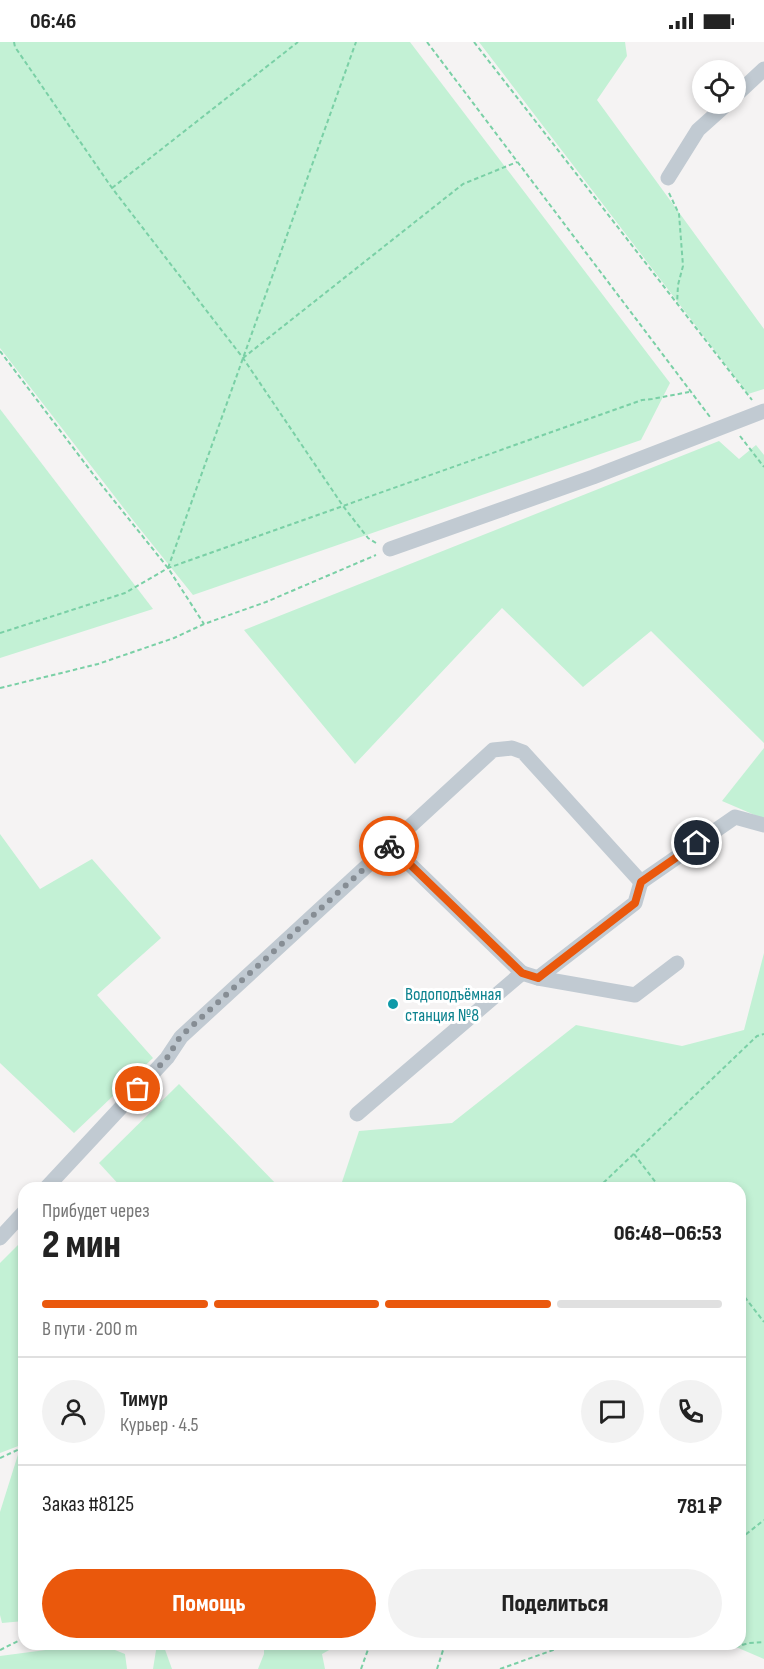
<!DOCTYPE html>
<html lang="ru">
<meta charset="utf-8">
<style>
body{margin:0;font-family:"Sofia Sans Condensed",sans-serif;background:#f2f2f2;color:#222;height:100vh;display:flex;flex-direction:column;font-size:22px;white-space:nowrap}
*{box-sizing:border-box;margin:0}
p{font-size:20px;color:#767676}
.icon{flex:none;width:33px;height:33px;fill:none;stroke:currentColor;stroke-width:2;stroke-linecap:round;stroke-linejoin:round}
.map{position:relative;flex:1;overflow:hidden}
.details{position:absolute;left:18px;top:1140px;width:728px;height:468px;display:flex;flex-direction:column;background:#fff;border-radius:18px;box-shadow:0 3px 9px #0003}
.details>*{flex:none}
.tools{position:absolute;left:692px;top:18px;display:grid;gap:12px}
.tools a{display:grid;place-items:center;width:54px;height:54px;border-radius:50%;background:#fff;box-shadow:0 3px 9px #0003;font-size:30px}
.pin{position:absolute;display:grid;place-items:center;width:51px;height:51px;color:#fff;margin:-26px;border:3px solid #fff;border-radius:50%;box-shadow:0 2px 6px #0007}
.courier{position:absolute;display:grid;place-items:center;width:60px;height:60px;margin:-30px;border:4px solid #ea580c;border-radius:50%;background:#fff;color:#222;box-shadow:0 2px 8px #0007}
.summary em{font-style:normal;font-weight:800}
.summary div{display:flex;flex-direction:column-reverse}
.summary{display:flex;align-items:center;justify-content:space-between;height:102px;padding:0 24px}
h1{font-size:39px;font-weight:800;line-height:45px}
.bar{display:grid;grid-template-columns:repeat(4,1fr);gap:9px 6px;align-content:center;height:72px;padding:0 24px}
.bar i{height:8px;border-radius:4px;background:#e0e0e0}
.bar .active{background:#ea580c}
.bar p{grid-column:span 4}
.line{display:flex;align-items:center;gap:15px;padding:0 24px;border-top:2px solid #e0e0e0}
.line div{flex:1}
.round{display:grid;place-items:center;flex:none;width:63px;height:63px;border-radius:32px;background:#f2f2f2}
.primary-button{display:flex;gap:12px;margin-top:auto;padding:12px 24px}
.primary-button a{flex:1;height:69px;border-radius:36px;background:#ea580c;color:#fff;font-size:24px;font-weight:800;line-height:69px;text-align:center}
.primary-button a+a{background:#f2f2f2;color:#222}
.status{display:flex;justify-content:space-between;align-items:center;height:42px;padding:0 30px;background:#fff;direction:ltr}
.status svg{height:16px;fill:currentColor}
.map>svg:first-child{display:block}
.green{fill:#c3f1d5}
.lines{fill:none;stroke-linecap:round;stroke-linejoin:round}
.path{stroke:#7ad0a6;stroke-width:2;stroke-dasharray:4.5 3;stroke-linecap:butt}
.minor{stroke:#c1cad2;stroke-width:15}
.done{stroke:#868d94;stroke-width:6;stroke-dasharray:0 10.8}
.route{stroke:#ea580c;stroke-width:8}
.culture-dot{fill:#0f9aa8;stroke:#fff;stroke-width:2}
.labels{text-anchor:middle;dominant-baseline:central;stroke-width:6;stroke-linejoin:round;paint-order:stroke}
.culture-label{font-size:18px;fill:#0d838f;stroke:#fff;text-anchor:start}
</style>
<div class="status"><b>06:46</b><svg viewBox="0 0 49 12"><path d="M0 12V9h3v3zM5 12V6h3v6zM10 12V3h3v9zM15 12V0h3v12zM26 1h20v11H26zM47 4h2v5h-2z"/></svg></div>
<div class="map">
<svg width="764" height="1627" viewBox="0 0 764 1627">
<rect width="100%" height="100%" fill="#f5f3f3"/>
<g class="green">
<path d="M0,0H410L670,341L641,398L193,553L136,482L0,306Z"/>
<path d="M479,0H625L627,14L597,58L764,287V347L748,352Z"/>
<path d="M0,367L153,567L0,616Z"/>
<path d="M719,399L739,417L756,403L764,413V701L651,589L583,645L502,566L355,722L244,588Z"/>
<path d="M764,706V777L722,759Z"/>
<path d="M0,792L40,847L92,817L161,896L97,953L153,1016L74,1091L0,1021Z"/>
<path d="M764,911V1617L729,1602H740V1146H340L359,1089L452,1081L576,983L682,1004L744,988Z"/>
<path d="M179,1042L280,1146H122L99,1121Z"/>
<path d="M24,1197V1579L2,1581L0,1573V1470L21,1403L0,1411V1221Z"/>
<path d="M91,1602H100L125,1612L127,1627H0V1614Z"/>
<path d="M157,1602H163L172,1627H153Z"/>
<path d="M264,1602H340L322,1612L325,1627H258L264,1612Z"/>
</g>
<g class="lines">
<g class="path">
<path d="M14,0L15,5L112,146L243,316L343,464L368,496L376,501"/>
<path d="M427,0L710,375"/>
<path d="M474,0L752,358"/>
<path d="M112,146L298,0"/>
<path d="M669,151L679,172L683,224L678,243L677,262"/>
<path d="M0,309L96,436L168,526L204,582"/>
<path d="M243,316L463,142L517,120"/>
<path d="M740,394L764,425"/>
<path d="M168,526L356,0"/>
<path d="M0,591L125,551L168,526L642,358L652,357L689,350"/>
<path d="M0,646L98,622L174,596L204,582L266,560L376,513"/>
<path d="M634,1112L660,1146"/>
<path d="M598,1146L757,994L764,992"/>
<path d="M740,1249L764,1280"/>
<path d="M0,1416L24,1405"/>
<path d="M740,1497L764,1478"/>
<path d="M706,1602L719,1607L732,1606L749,1601L764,1600"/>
<path d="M0,1608L24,1596"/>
<path d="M361,1627L370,1602"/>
<path d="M437,1627L445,1602"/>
<path d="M500,1627L570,1602"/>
</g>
<g class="minor">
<path d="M735,54L764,27"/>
<path d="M668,136L698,88L727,62"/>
<path d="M390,507L593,435L764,369"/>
<path d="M522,931L538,936L635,953L677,921"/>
<path d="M538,936L635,861L641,840"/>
<path d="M357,1072L522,931L390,803"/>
<path d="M46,1146L167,1016L181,995L493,708L512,706L523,710L641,840L735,775L764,783"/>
<path d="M0,1196L24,1170"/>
</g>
</g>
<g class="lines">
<path class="done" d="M138,1047L167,1016L180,995L389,804"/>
<path class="route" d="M389,804L390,803L522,931L538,936L635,861L641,840L697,801"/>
</g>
<circle class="culture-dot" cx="393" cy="962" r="6"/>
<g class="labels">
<g class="culture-label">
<text x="405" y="952">Водоподъёмная<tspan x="405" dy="21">станция №8</tspan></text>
</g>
</g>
</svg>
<div class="tools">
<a><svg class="icon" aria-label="locate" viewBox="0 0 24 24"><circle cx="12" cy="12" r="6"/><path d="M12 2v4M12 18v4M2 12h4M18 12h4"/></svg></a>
</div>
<div class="pin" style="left:138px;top:1047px;background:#ea580c"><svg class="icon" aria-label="bag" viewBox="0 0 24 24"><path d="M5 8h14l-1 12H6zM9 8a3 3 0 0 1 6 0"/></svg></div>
<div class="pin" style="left:697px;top:801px;background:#1f2937"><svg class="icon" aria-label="home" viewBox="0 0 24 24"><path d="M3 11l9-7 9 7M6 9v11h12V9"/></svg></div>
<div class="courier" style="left:389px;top:804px"><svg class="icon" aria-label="bike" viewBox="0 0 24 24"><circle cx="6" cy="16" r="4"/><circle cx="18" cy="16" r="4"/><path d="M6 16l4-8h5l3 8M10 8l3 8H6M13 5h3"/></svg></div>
<section class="details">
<div class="summary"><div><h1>2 мин</h1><p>Прибудет через</p></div><em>06:48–06:53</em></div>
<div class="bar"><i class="active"></i><i class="active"></i><i class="active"></i><i></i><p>В пути · 200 m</p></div>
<div class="line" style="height:108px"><a class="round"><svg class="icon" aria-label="person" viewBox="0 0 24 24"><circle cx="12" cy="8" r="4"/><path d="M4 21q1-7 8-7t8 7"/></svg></a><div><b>Тимур</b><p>Курьер · 4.5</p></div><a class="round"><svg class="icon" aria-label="chat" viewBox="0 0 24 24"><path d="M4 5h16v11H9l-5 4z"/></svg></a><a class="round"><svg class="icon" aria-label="phone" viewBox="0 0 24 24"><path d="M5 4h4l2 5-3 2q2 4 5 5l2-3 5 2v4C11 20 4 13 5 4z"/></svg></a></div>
<div class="line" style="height:78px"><div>Заказ #8125</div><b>781 ₽</b></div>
<div class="primary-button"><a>Помощь</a><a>Поделиться</a></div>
</section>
</div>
